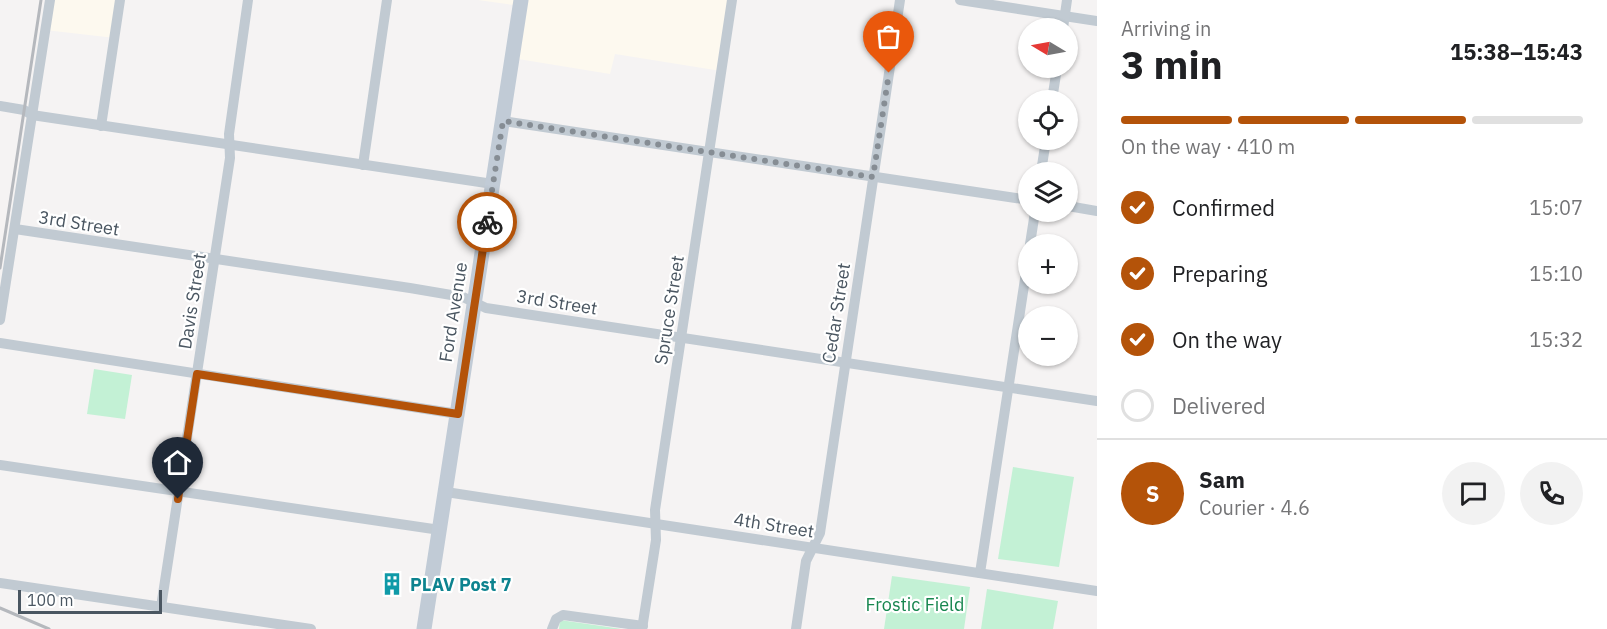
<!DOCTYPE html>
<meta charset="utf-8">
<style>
body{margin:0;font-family:"IBM Plex Sans",sans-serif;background:#f2f2f2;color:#202124;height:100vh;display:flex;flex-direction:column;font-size:22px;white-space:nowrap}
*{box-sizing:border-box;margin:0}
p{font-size:20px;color:#757577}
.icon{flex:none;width:33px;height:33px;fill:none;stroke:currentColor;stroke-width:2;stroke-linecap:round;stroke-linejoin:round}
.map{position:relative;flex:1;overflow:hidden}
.side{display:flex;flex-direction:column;background:#fff;width:510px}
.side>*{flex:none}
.needle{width:39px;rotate:280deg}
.controls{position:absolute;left:1018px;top:18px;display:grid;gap:12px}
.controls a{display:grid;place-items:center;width:60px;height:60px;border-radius:50%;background:#fff;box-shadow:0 2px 4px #0004;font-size:30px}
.scale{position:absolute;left:18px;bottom:15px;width:144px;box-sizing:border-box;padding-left:6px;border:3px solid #4a5661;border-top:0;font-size:16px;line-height:21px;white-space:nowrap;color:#4a5661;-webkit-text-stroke:4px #fff;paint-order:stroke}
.pin{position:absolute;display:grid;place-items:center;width:51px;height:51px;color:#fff;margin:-62px -26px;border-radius:50% 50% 50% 0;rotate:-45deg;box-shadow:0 0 6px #0007}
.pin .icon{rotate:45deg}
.courier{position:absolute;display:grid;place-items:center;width:60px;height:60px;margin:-30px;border:4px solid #b45309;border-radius:50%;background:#fff;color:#222;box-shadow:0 2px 8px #0007}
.summary em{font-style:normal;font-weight:700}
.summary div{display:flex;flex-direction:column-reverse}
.summary{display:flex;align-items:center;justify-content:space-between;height:102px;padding:0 24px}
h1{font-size:39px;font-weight:700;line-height:45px}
.bar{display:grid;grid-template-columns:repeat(4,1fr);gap:9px 6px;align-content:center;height:72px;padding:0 24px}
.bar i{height:8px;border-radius:4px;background:#e0e0e0}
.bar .on{background:#b45309}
.bar p{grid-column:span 4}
.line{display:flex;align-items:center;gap:15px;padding:0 24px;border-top:2px solid #e0e0e0}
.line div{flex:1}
.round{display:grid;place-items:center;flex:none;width:63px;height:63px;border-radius:32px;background:#f2f2f2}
ol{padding:0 24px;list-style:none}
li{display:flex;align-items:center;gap:18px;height:66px}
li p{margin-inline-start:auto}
li .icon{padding:6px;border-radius:50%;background:#b45309;color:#fff;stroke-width:4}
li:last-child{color:#757577}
li i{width:33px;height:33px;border:3px solid #e0e0e0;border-radius:50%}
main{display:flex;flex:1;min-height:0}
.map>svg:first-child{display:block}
.commercial{fill:#fdf9ef}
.green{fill:#c3f1d5}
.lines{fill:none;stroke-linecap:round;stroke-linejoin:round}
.minor{stroke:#c1cad2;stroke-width:10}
.secondary{stroke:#c1cbd6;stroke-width:15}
.rail{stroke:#b5b8bd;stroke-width:3}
.done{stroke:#868d94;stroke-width:6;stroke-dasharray:0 10.8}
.route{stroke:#b45309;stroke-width:8}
.labels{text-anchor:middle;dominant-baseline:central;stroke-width:4.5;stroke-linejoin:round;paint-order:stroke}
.street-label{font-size:18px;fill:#4a5661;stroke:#fff}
.culture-label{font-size:18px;font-weight:bold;fill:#0d838f;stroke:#fff;text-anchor:start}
.park-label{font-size:18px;fill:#17864f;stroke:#fff}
</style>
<main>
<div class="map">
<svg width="1097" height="629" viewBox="0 0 1097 629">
<rect width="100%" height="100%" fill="#f5f3f3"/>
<g class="commercial">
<path d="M50,0H120L115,38L45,30Z"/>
<path d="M478,0H732L721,71L615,54L610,74L512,58L520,6Z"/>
</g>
<g class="green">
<path d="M94,369L132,375L125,419L87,414Z"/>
<path d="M1013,467L1074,477L1059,567L998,559Z"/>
<path d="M892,576L970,587L964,629H884Z"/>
<path d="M987,589L1058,601L1053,629H981Z"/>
<path d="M560,620L622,629H559Z"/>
</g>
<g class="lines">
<g class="minor">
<path d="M960,0L1097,21"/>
<path d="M1063,28L1067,0"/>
<path d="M1052,100L1057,68"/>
<path d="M0,106L24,110L32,115L493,184"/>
<path d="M503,121L1029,200"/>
<path d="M101,126L120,0"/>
<path d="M363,165L387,0"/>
<path d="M1041,172L1046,140"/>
<path d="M1068,206L1097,211"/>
<path d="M15,229L410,288L463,297L486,308L1097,401"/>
<path d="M1030,244L1035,212"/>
<path d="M0,320L50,0"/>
<path d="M0,343L458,414"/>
<path d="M0,465L440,530"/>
<path d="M446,492L1097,591"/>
<path d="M980,573L1029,253"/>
<path d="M0,583L311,629"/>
<path d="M161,607L230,158L229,134L248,0"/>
<path d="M552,629L556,619L563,615L643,626"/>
<path d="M642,629L656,540L655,510L732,0"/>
<path d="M796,629L806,561L820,533L900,0"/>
</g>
<path class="secondary" d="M424,629L521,0"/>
<g class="rail">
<path d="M0,268L41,0"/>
<path d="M0,608L49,629"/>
</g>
</g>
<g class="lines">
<path class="done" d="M487,222L503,121L873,177L889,73"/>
<path class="route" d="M178,499L197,374L458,414L487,222"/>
</g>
<defs>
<g id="building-bare" transform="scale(1.8)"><path d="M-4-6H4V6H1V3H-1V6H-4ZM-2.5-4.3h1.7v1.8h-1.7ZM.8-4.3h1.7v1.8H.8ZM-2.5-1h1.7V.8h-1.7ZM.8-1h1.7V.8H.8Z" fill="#0f9aa8" stroke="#fff" stroke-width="2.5" paint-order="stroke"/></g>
</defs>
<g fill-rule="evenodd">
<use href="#building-bare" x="392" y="584"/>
</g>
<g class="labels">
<g class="street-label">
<text transform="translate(79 223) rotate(9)">3rd Street</text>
<text transform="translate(192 301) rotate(-81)">Davis Street</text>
<text transform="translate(557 302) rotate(9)">3rd Street</text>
<text transform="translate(669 310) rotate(-81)">Spruce Street</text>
<text transform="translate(453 312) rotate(-81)">Ford Avenue</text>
<text transform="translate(836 313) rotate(-81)">Cedar Street</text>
<text transform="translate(774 525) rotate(9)">4th Street</text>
</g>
<g class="culture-label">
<text x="410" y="584">PLAV Post 7</text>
</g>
<g class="park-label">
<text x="915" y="604">Frostic Field</text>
</g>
</g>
</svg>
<div class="controls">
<a><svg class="needle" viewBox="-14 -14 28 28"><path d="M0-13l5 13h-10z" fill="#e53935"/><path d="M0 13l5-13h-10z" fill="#757577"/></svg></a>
<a><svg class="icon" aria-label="locate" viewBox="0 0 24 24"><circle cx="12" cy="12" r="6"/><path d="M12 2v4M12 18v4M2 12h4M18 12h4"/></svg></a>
<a><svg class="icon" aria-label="layers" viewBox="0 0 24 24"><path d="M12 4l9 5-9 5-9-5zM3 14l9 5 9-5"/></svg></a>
<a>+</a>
<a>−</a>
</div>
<div class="scale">100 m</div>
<div class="pin" style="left:889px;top:73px;background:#ea580c"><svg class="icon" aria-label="bag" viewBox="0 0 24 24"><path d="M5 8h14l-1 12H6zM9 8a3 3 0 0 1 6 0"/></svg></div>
<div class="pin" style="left:178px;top:499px;background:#1f2937"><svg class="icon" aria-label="home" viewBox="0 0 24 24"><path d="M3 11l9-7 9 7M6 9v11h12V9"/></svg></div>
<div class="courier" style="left:487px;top:222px"><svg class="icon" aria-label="bike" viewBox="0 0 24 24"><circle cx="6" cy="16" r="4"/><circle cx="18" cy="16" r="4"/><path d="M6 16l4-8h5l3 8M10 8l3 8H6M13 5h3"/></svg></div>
</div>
<section class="side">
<div class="summary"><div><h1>3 min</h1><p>Arriving in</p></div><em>15:38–15:43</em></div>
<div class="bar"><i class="on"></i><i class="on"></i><i class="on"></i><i></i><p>On the way · 410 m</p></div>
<ol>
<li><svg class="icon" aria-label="check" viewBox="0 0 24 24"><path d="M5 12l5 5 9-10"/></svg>Confirmed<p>15:07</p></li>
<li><svg class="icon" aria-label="check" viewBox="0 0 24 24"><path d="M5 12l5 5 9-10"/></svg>Preparing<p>15:10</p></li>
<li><svg class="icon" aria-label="check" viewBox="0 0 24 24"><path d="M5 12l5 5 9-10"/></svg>On the way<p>15:32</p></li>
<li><i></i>Delivered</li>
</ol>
<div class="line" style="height:108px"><b class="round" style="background:#b45309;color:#fff">S</b><div><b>Sam</b><p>Courier · 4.6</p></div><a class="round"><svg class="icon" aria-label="chat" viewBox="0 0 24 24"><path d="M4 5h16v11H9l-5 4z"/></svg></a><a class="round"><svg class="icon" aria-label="phone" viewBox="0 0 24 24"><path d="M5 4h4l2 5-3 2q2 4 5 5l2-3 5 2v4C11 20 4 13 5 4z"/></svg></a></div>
</section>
</main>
